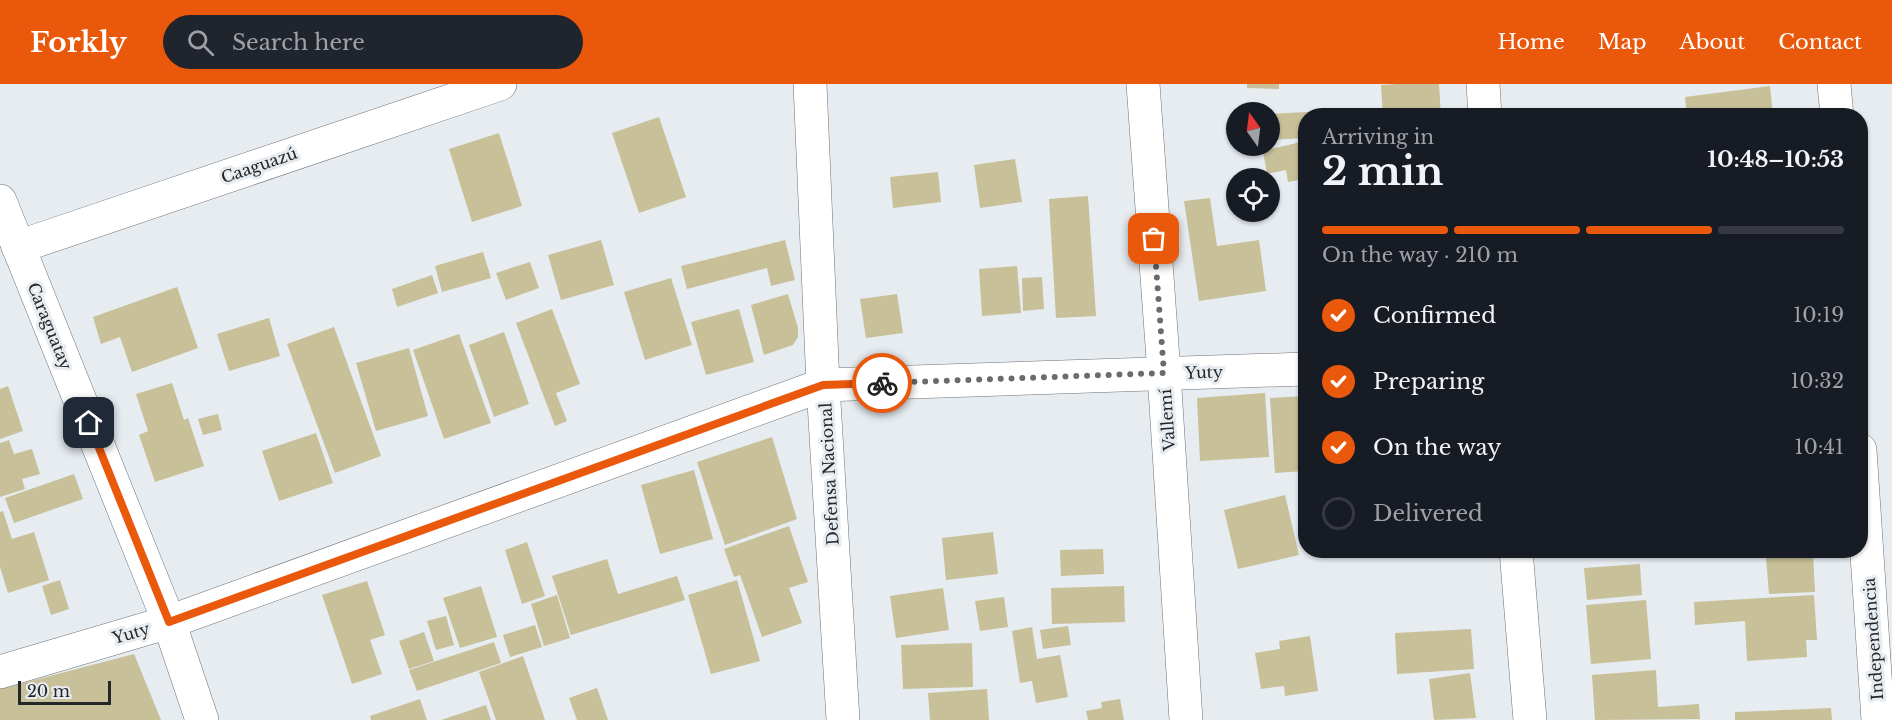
<!DOCTYPE html>
<meta charset="utf-8">
<style>
body{margin:0;font-family:"Libre Baskerville",serif;background:#20242c;color:#f1f3f6;height:100vh;display:flex;flex-direction:column;font-size:22px;white-space:nowrap}
*{box-sizing:border-box;margin:0}
p{font-size:20px;color:#9ea1a6}
.icon{flex:none;width:33px;height:33px;fill:none;stroke:currentColor;stroke-width:2;stroke-linecap:round;stroke-linejoin:round}
.map{position:relative;flex:1;overflow:hidden}
.drawer{position:absolute;left:1298px;top:24px;width:570px;height:450px;display:flex;flex-direction:column;background:#171b24;border-radius:24px;box-shadow:0 2px 4px #0004}
.drawer>*{flex:none}
.needle{width:39px;rotate:346deg}
.tools{position:absolute;left:1226px;top:18px;display:grid;gap:12px}
.tools a{display:grid;place-items:center;width:54px;height:54px;border-radius:50%;background:#171b24;box-shadow:0 2px 4px #0004;font-size:30px}
.scale{position:absolute;left:18px;bottom:15px;width:93px;box-sizing:border-box;padding-left:6px;border:3px solid #252628;border-top:0;font-size:16px;line-height:21px;white-space:nowrap;color:#252628;-webkit-text-stroke:4px #e7ecf1;paint-order:stroke}
.pin{position:absolute;display:grid;place-items:center;width:51px;height:51px;color:#fff;margin:-26px;border-radius:12px;box-shadow:0 3px 9px #0006}
.courier{position:absolute;display:grid;place-items:center;width:60px;height:60px;margin:-30px;border:4px solid #ea580c;border-radius:50%;background:#fff;color:#222;box-shadow:0 2px 8px #0007}
.summary em{font-style:normal;font-weight:700}
.summary div{display:flex;flex-direction:column-reverse}
.summary{display:flex;align-items:center;justify-content:space-between;height:102px;padding:0 24px}
h1{font-size:39px;font-weight:700;line-height:45px}
.bar{display:grid;grid-template-columns:repeat(4,1fr);gap:9px 6px;align-content:center;height:72px;padding:0 24px}
.bar i{height:8px;border-radius:4px;background:#363941}
.bar .current{background:#ea580c}
.bar p{grid-column:span 4}
ol{padding:0 24px;list-style:none}
li{display:flex;align-items:center;gap:18px;height:66px}
li p{margin-inline-start:auto}
li .icon{padding:6px;border-radius:50%;background:#ea580c;color:#fff;stroke-width:4}
li:last-child{color:#9ea1a6}
li i{width:33px;height:33px;border:3px solid #363941;border-radius:50%}
header{display:flex;align-items:center;gap:36px;box-sizing:border-box;height:84px;padding:0 30px;background:#ea580c;color:#fff}
header strong{font-size:28px}
nav{display:flex;gap:33px;margin-inline-start:auto;font-size:21px}
.search{width:420px;height:54px;background:#20242c;display:flex;align-items:center;gap:15px;box-sizing:border-box;padding:0 21px;border-radius:33px;color:#9ea1a6;font-size:22px}
.map>svg:first-child{display:block}
.building{fill:#c7c099}
.lines{fill:none;stroke-linecap:round;stroke-linejoin:round}
.minor-casing{stroke:#6e7277;stroke-width:34}
.tertiary-casing{stroke:#6e7277;stroke-width:34}
.minor{stroke:#fff;stroke-width:33}
.tertiary{stroke:#fff;stroke-width:33}
.done{stroke:#696b6e;stroke-width:6;stroke-dasharray:0 10.8}
.route{stroke:#ea580c;stroke-width:8}
.labels{text-anchor:middle;dominant-baseline:central;stroke-width:6;stroke-linejoin:round;paint-order:stroke}
.street-label{font-size:16px;fill:#252628;stroke:#e7ecf1}
</style>
<header>
<strong>Forkly</strong>
<div class="search"><svg class="icon" aria-label="search" viewBox="0 0 24 24"><circle cx="10" cy="10" r="6"/><path d="M15 15l6 6"/></svg>Search here</div>
<nav><a>Home</a><a>Map</a><a>About</a><a>Contact</a></nav>
</header>
<div class="map">
<svg width="1892" height="636" viewBox="0 0 1892 636">
<rect width="100%" height="100%" fill="#e7ecf1"/>
<g class="building">
<path d="M1247,0H1279V5L1247,4Z"/>
<path d="M1397,0H1439L1441,32H1383L1381,1Z"/>
<path d="M1770,2L1773,32H1687L1685,13Z"/>
<path d="M1342,26V32H1305V54L1269,56V30Z"/>
<path d="M659,33L686,113L639,129L612,49Z"/>
<path d="M499,49L522,122L472,138L449,65Z"/>
<path d="M1305,57V95L1288,98L1286,86L1267,90L1263,67Z"/>
<path d="M1015,75L1022,118L980,124L974,81Z"/>
<path d="M938,88L941,118L893,124L890,93Z"/>
<path d="M1088,112L1096,232L1056,234L1049,115Z"/>
<path d="M1210,114L1217,162L1259,156L1266,207L1199,217L1184,117Z"/>
<path d="M601,156L614,201L561,216L548,171Z"/>
<path d="M785,156L795,196L771,202L767,184L687,205L681,182Z"/>
<path d="M483,168L491,194L442,208L435,182Z"/>
<path d="M530,178L539,204L506,216L496,189Z"/>
<path d="M1017,182L1021,229L982,232L979,185Z"/>
<path d="M432,191L438,209L397,223L392,205Z"/>
<path d="M1042,193L1044,225L1023,227L1022,194Z"/>
<path d="M671,194L692,261L645,276L624,208Z"/>
<path d="M177,203L198,264L132,288L120,253L101,260L93,233Z"/>
<path d="M788,210L798,244V253L793,261L764,271L751,221Z"/>
<path d="M897,210L903,249L866,254L860,215Z"/>
<path d="M552,225L580,300L556,309L567,337L555,342L516,239Z"/>
<path d="M739,225L754,278L706,291L691,238Z"/>
<path d="M269,234L280,272L229,287L217,250Z"/>
<path d="M334,243L381,372L335,389L287,260Z"/>
<path d="M504,248L529,320L494,333L469,261Z"/>
<path d="M459,250L491,339L444,355L413,266Z"/>
<path d="M409,264L428,332L376,347L356,279Z"/>
<path d="M172,299L184,336L188,334L204,382L155,398L139,351L148,347L136,310Z"/>
<path d="M8,302L23,347L0,355V305Z"/>
<path d="M1265,309L1269,373L1200,377L1197,314Z"/>
<path d="M1305,312V387L1275,389L1270,314Z"/>
<path d="M218,330L222,346L203,351L198,335Z"/>
<path d="M316,349L333,399L279,417L262,367Z"/>
<path d="M772,353L797,435L725,461L697,378Z"/>
<path d="M9,356L14,370L32,365L40,390L22,395L25,405L0,413V359Z"/>
<path d="M694,386L713,455L660,470L641,401Z"/>
<path d="M74,390L83,415L14,439L5,414Z"/>
<path d="M1285,411L1299,471L1238,485L1224,426Z"/>
<path d="M3,427L12,455L34,448L49,496L8,509L0,483V428Z"/>
<path d="M789,442L808,498L789,504L802,539L762,553L740,491L734,493L724,465Z"/>
<path d="M993,448L998,490L946,496L942,454Z"/>
<path d="M527,458L545,512L522,520L505,466Z"/>
<path d="M1103,465L1104,490L1061,492L1060,466Z"/>
<path d="M1310,466H1342V470L1311,472Z"/>
<path d="M1813,471L1815,508L1769,510L1766,474Z"/>
<path d="M607,475L618,510L677,492L685,516L571,551L552,492Z"/>
<path d="M1640,480L1642,511L1587,516L1584,484Z"/>
<path d="M60,496L69,525L51,531L42,502Z"/>
<path d="M737,496L760,577L711,590L688,511Z"/>
<path d="M367,497L385,551L370,556L382,590L352,600L322,511Z"/>
<path d="M481,502L497,553L460,564L443,514Z"/>
<path d="M1124,502L1125,538L1052,540L1051,504Z"/>
<path d="M943,504L949,546L896,554L890,512Z"/>
<path d="M557,511L570,554L544,562L531,520Z"/>
<path d="M1814,511L1817,556H1806L1807,573L1747,577L1745,537L1695,541L1694,518Z"/>
<path d="M1004,513L1008,543L980,547L975,517Z"/>
<path d="M1646,516L1651,575L1591,580L1586,521Z"/>
<path d="M446,532L454,561L436,566L427,537Z"/>
<path d="M535,541L542,563L510,573L503,551Z"/>
<path d="M1068,542L1071,561L1043,565L1040,546Z"/>
<path d="M1032,543L1037,575L1060,571L1068,613L1036,619L1032,597L1020,599L1012,547Z"/>
<path d="M1471,545L1474,585L1397,590L1395,549Z"/>
<path d="M424,548L434,577L409,585L399,557Z"/>
<path d="M1310,552L1318,607L1285,612L1284,602L1261,605L1255,569L1280,565L1279,557Z"/>
<path d="M494,558L501,579L417,607L409,586Z"/>
<path d="M972,559L973,603L903,605L901,561Z"/>
<path d="M134,570L161,636H0V605Z"/>
<path d="M523,572L545,636H496L479,588Z"/>
<path d="M1656,586L1658,623L1699,620L1700,635L1595,636L1592,591Z"/>
<path d="M1470,589L1476,634L1434,636L1429,595Z"/>
<path d="M597,604L608,636H577L569,614Z"/>
<path d="M987,605L989,636H930L928,609Z"/>
<path d="M420,615L427,636H371L370,632Z"/>
<path d="M1120,615L1124,636H1088L1086,627L1102,624L1101,618Z"/>
<path d="M486,621L491,636H441Z"/>
<path d="M1831,624L1832,636H1735V628Z"/>
</g>
<g class="lines">
<g class="minor-casing">
<g id="minor">
<path d="M810,0L823,301L843,636"/>
<path d="M1143,0L1164,289L1186,636"/>
<path d="M1483,0L1485,32"/>
<path d="M18,163L500,0"/>
<path d="M1516,466L1530,636"/>
<path d="M0,588L169,538L823,301L1305,285"/>
</g>
</g>
<g class="tertiary-casing">
<g id="tertiary">
<path d="M1834,0L1837,32"/>
<path d="M0,117L169,538L202,636"/>
<path d="M1860,366L1878,636"/>
</g>
</g>
<use href="#minor" class="minor"/>
<use href="#tertiary" class="tertiary"/>
</g>
<g class="lines">
<path class="done" d="M882,299L1164,289L1154,155"/>
<path class="route" d="M89,339L169,538L823,301L882,299"/>
</g>
<g class="labels">
<g class="street-label">
<text transform="translate(259 81) rotate(-19)">Caaguazú</text>
<text transform="translate(50 242) rotate(68)">Caraguatay</text>
<text transform="translate(1204 288) rotate(-2)">Yuty</text>
<text transform="translate(1167 336) rotate(-94)">Vallemí</text>
<text transform="translate(829 390) rotate(-93)">Defensa Nacional</text>
<text transform="translate(131 549) rotate(-16)">Yuty</text>
<text transform="translate(1873 555) rotate(-94)">Independencia</text>
</g>
</g>
</svg>
<div class="tools">
<a><svg class="needle" viewBox="-14 -14 28 28"><path d="M0-13l5 13h-10z" fill="#e53935"/><path d="M0 13l5-13h-10z" fill="#9ea1a6"/></svg></a>
<a><svg class="icon" aria-label="locate" viewBox="0 0 24 24"><circle cx="12" cy="12" r="6"/><path d="M12 2v4M12 18v4M2 12h4M18 12h4"/></svg></a>
</div>
<div class="scale">20 m</div>
<div class="pin" style="left:1154px;top:155px;background:#ea580c"><svg class="icon" aria-label="bag" viewBox="0 0 24 24"><path d="M5 8h14l-1 12H6zM9 8a3 3 0 0 1 6 0"/></svg></div>
<div class="pin" style="left:89px;top:339px;background:#1f2937"><svg class="icon" aria-label="home" viewBox="0 0 24 24"><path d="M3 11l9-7 9 7M6 9v11h12V9"/></svg></div>
<div class="courier" style="left:882px;top:299px"><svg class="icon" aria-label="bike" viewBox="0 0 24 24"><circle cx="6" cy="16" r="4"/><circle cx="18" cy="16" r="4"/><path d="M6 16l4-8h5l3 8M10 8l3 8H6M13 5h3"/></svg></div>
<section class="drawer">
<div class="summary"><div><h1>2 min</h1><p>Arriving in</p></div><em>10:48–10:53</em></div>
<div class="bar"><i class="current"></i><i class="current"></i><i class="current"></i><i></i><p>On the way · 210 m</p></div>
<ol>
<li><svg class="icon" aria-label="check" viewBox="0 0 24 24"><path d="M5 12l5 5 9-10"/></svg>Confirmed<p>10:19</p></li>
<li><svg class="icon" aria-label="check" viewBox="0 0 24 24"><path d="M5 12l5 5 9-10"/></svg>Preparing<p>10:32</p></li>
<li><svg class="icon" aria-label="check" viewBox="0 0 24 24"><path d="M5 12l5 5 9-10"/></svg>On the way<p>10:41</p></li>
<li><i></i>Delivered</li>
</ol>
</section>
</div>
